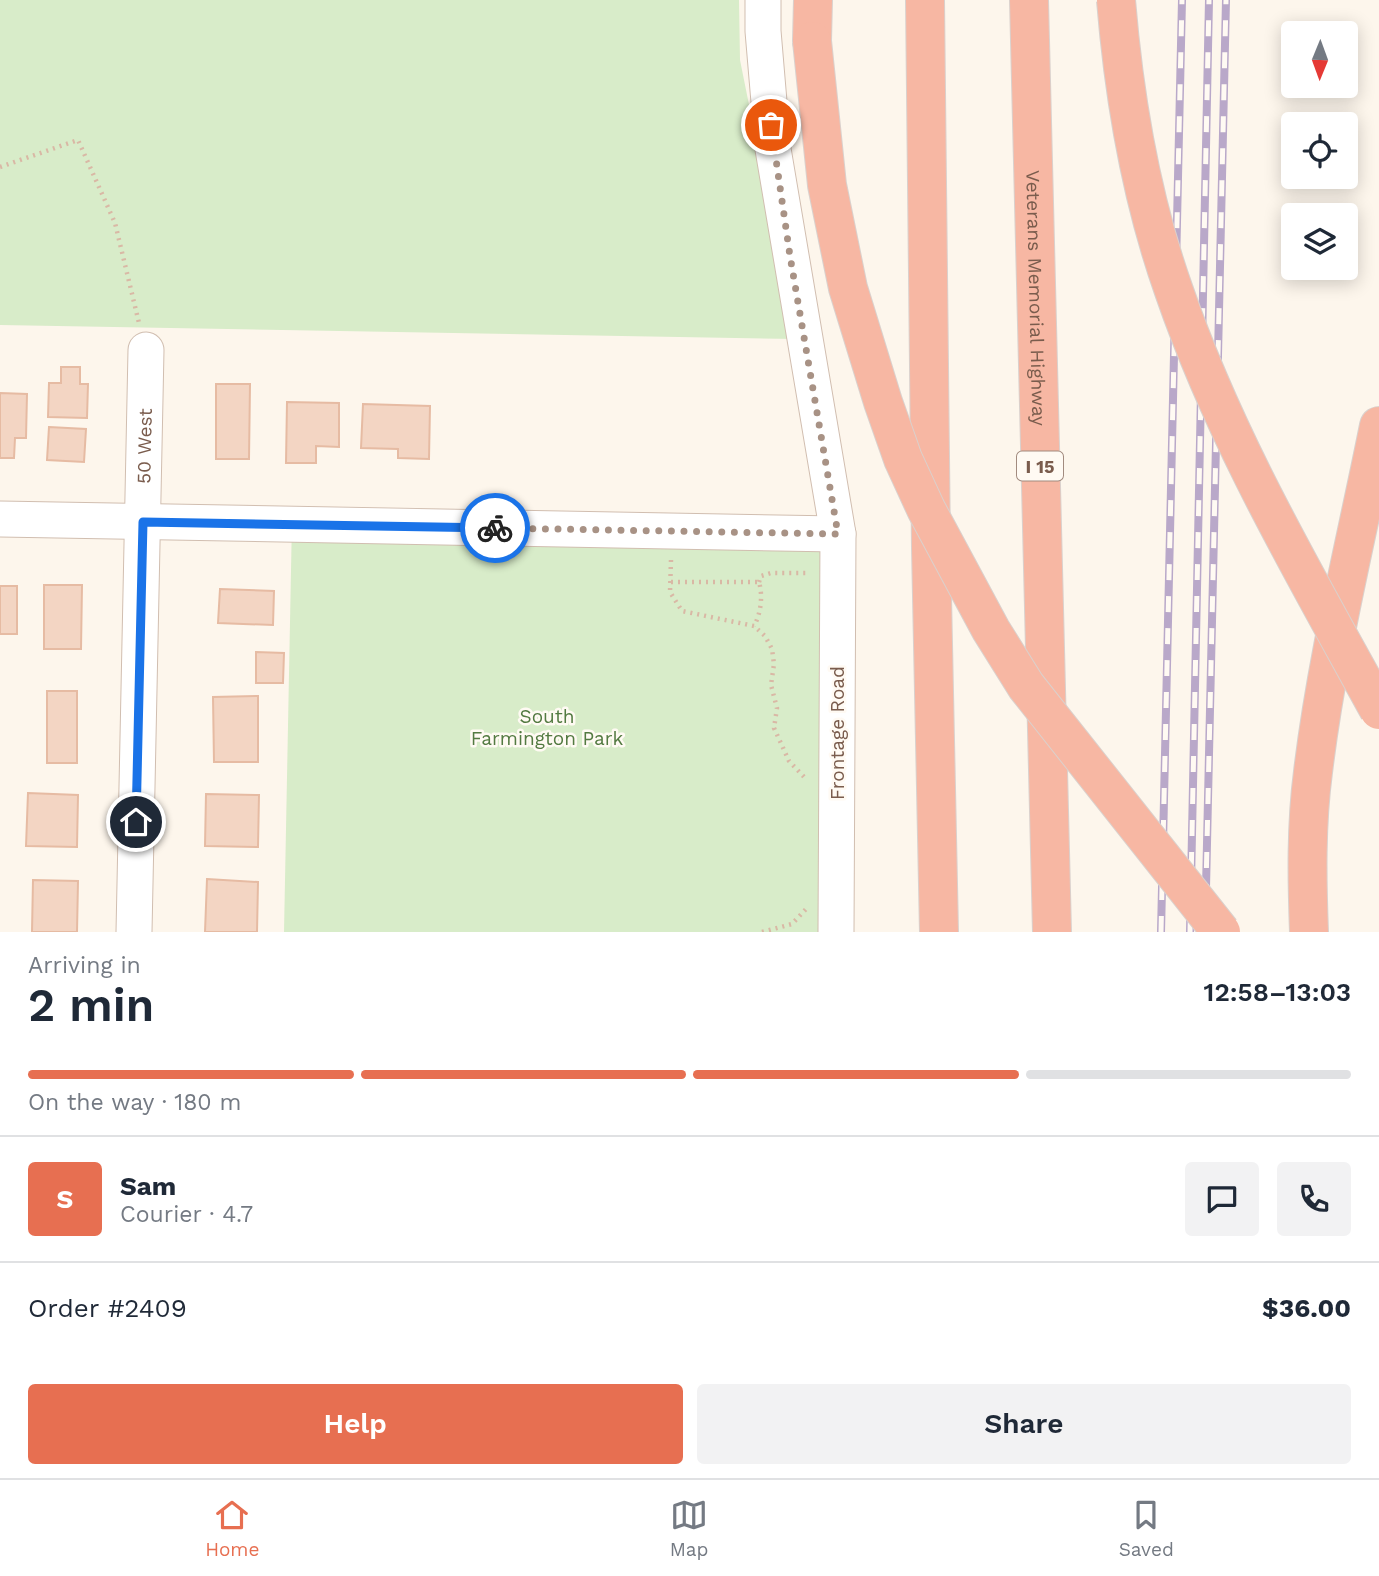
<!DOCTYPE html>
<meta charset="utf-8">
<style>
body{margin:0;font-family:"Work Sans",sans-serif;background:#f2f2f3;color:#1f2937;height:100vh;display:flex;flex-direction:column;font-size:26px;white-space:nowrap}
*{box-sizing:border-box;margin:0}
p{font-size:23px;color:#747a83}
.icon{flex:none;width:38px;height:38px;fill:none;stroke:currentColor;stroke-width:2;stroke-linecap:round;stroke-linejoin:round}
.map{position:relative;height:932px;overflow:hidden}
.details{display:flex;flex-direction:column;background:#fff;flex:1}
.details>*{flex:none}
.needle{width:46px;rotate:181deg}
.fabs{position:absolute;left:1281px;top:21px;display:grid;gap:14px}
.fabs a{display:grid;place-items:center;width:77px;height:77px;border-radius:7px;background:#fff;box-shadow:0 4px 18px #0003;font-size:35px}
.pin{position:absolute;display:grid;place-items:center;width:60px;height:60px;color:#fff;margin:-30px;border:4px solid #fff;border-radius:50%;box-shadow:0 2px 7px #0007}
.courier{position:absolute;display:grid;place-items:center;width:70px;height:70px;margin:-35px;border:5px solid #1a73e8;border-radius:50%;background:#fff;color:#222;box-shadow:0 2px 9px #0007}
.summary em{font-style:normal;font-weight:600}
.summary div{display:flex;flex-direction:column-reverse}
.summary{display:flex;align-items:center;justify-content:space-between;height:119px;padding:0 28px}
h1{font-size:46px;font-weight:600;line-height:52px}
.bar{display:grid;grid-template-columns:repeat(4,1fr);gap:10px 7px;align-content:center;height:84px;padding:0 28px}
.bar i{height:9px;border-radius:5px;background:#e0e1e3}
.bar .current{background:#e76f51}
.bar p{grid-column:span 4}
.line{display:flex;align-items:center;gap:18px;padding:0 28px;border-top:2px solid #e0e1e3}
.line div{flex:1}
.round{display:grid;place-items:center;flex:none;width:74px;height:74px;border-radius:7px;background:#f2f2f3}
.action{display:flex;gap:14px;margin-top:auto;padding:14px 28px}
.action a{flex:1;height:80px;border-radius:7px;background:#e76f51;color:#fff;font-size:28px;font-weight:600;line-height:80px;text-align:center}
.action a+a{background:#f2f2f3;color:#1f2937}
.menu{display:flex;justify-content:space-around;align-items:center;height:98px;border-top:2px solid #e0e1e3;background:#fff;font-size:19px;color:#747a83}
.menu a{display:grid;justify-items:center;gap:4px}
.menu .current{color:#e76f51}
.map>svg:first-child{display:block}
.green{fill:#d8ecc9}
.building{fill:#f3d5c3;stroke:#e6bba3;stroke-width:2}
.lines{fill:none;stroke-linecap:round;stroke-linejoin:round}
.minor-casing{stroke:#d1beb0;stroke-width:37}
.highway-casing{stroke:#dad1cd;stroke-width:40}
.path{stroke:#d9b8a5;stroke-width:4.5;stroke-dasharray:2 5;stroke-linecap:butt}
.minor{stroke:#fff;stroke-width:35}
.highway{stroke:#f7b7a3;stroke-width:38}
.rail-casing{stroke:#b9a8c9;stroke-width:8}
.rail{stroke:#fffaf3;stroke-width:5;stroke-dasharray:16;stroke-linecap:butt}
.highway-bridge-casing{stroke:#dad1cd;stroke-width:40;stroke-linecap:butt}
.highway-bridge{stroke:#f7b7a3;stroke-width:38}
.done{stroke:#a89285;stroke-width:7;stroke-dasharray:0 12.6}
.route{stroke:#1a73e8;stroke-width:9}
.labels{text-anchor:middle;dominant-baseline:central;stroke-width:5;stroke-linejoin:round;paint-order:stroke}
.shield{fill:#fffaf3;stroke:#a28b7f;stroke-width:2}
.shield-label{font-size:18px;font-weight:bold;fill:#7a5c4d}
.street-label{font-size:19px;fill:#7a5c4d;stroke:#fffaf3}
.park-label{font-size:19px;fill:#537a41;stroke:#fffaf3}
</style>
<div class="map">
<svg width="1379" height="932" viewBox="0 0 1379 932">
<rect width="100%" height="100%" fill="#fdf6ec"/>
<g class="green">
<path d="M0,0H739L740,60L796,339L0,325Z"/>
<path d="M292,519L829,522L823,932H284Z"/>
</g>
<g class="building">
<path d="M61,367H80V384H88L87,418L48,417L49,383H61Z"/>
<path d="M216,384H250L249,459H216Z"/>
<path d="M0,393L27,394L26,438H15L14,458H0Z"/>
<path d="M287,402L339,403V447L316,446V463H286Z"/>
<path d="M363,404L430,406L429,459L398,458V449L361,448Z"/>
<path d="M49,427L86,429L84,462L47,460Z"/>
<path d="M44,585H82L81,649H44Z"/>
<rect x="0" y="586" width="17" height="48"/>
<path d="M220,589L274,591L273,625L218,623Z"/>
<path d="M256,652L284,653L283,683H256Z"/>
<rect x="47" y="691" width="30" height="72"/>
<path d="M258,696V762H214L213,697Z"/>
<path d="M28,793L78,795L77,847L26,846Z"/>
<path d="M206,794L259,795L258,847L205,846Z"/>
<path d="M207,879L258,882L257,932H205Z"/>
<path d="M33,880L78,881L77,932H32Z"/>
</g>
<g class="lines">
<g class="minor-casing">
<g id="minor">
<path d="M763,0V31L773,149L838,534L836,932"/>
<path d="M0,519L838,534"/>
<path id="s1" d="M134,932L146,350"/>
</g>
</g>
<g class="highway-casing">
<g id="highway">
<path d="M925,0L931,548L939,932"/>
<path id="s2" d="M1029,0L1052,932"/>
<path d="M812,41L813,0"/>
<path d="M1309,932C1307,879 1306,825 1313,772C1327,656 1356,541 1379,426"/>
</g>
</g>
<g class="path">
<path d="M0,167L78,140L115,223L139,323"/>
<path d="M671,560L670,592L682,611L754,626L765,636L772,649L774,664L771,685L777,708L774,728L789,761L806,779"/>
<path d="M671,582H759C763,596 761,613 754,626"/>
<path d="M759,582L761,576L771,573H809"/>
<path d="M762,932L792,924L806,909"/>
</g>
<use href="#minor" class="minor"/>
<use href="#highway" class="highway"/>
<g class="rail-casing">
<g id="rail">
<path d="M1161,932L1182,0"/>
<path d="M1190,932L1209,0"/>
<path d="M1205,932L1226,0"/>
</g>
</g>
<use href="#rail" class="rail"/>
<g class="highway-bridge-casing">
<g id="highway-bridge">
<path d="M1116,0C1124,98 1141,198 1174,291C1225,439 1304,573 1379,710"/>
<path d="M812,41L827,185L848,288L883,402L903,459L926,509L991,630L1026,686L1221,932"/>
</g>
</g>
<use href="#highway-bridge" class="highway-bridge"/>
</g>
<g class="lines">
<path class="done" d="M495,528L838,534L790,256L771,125"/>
<path class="route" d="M136,822L143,522L495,528"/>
</g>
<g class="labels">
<rect class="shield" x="1017" y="451.5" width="46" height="29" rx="5"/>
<g class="shield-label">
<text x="1040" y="466">I 15</text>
</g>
<g class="street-label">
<text stroke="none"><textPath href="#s2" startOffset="298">Veterans Memorial Highway</textPath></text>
<text stroke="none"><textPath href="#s1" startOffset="486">50 West</textPath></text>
<text transform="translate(837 733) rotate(-90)">Frontage Road</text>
</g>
<g class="park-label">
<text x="547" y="716">South<tspan x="547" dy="22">Farmington Park</tspan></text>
</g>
</g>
</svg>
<div class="fabs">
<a><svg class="needle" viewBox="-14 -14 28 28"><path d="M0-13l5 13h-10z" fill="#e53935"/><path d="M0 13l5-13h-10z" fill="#747a83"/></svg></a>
<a><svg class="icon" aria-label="locate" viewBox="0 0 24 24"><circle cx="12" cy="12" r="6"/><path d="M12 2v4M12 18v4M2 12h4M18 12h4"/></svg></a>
<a><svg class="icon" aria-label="layers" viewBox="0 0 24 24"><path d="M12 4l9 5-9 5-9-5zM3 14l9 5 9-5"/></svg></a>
</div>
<div class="pin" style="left:771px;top:125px;background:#ea580c"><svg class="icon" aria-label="bag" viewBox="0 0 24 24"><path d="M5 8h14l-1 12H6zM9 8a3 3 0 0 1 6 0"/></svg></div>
<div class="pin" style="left:136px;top:822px;background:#1f2937"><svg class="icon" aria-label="home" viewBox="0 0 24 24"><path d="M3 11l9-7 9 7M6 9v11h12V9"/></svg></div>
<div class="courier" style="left:495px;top:528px"><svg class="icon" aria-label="bike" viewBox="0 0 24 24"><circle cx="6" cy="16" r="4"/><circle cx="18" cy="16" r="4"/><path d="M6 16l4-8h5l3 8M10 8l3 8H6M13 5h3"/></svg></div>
</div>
<section class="details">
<div class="summary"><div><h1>2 min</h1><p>Arriving in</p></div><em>12:58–13:03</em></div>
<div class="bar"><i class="current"></i><i class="current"></i><i class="current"></i><i></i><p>On the way · 180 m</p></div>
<div class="line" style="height:126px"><b class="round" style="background:#e76f51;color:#fff">S</b><div><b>Sam</b><p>Courier · 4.7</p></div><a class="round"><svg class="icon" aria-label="chat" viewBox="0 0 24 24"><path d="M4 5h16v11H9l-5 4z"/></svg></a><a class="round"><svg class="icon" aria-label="phone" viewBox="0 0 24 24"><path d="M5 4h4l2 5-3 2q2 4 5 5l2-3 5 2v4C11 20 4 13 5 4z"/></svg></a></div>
<div class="line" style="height:91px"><div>Order #2409</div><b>$36.00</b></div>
<div class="action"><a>Help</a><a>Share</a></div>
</section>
<nav class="menu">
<a class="current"><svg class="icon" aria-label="home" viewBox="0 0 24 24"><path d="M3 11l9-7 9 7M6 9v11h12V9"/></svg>Home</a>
<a><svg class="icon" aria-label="map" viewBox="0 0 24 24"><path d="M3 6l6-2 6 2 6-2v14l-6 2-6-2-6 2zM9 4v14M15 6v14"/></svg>Map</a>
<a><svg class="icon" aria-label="saved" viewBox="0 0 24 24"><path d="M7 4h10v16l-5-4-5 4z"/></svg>Saved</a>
</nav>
